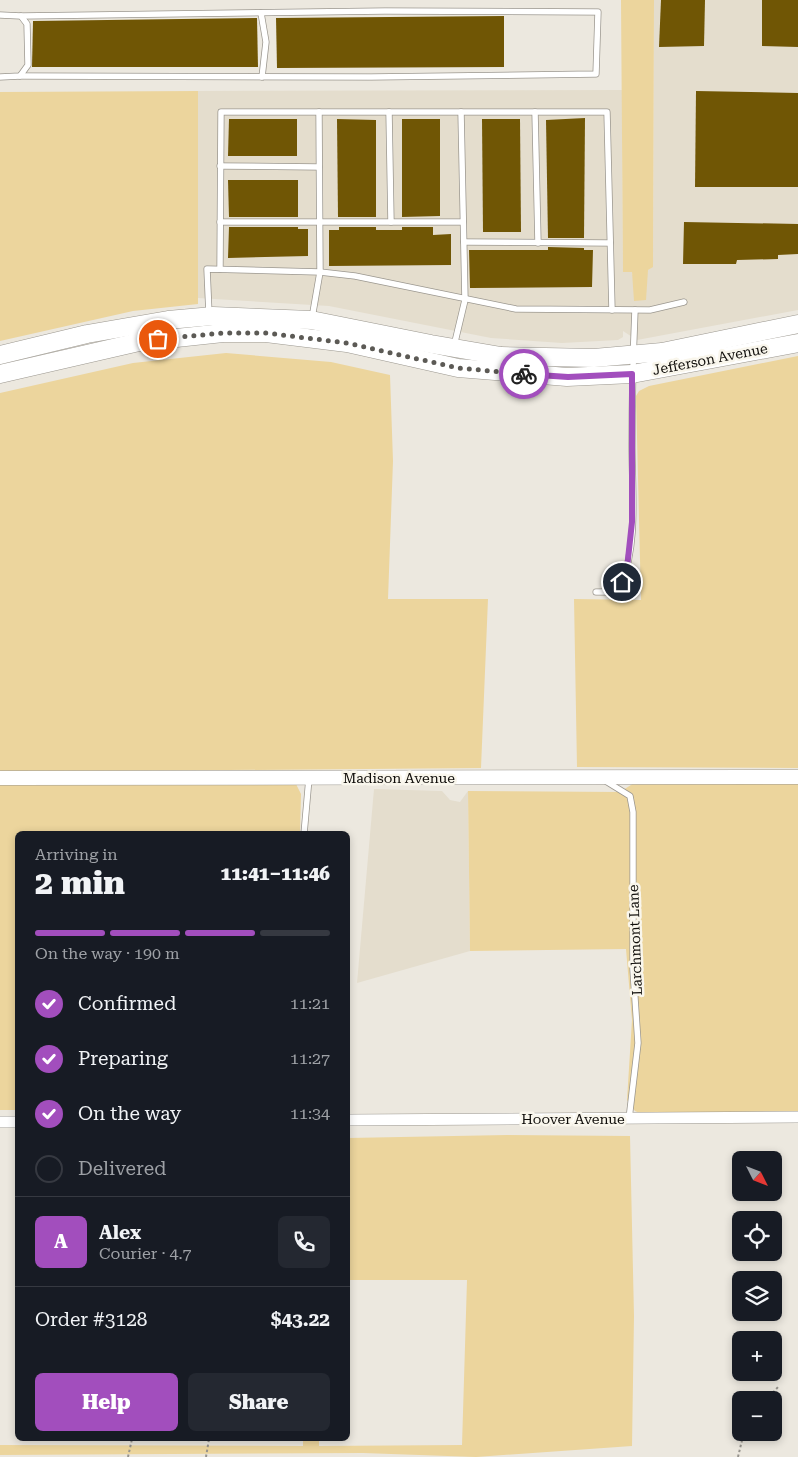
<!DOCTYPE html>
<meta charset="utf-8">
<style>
body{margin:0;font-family:"Roboto Serif",serif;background:#242831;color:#f1f3f6;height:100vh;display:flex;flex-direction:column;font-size:19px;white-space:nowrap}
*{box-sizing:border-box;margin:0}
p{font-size:16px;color:#9ea1a6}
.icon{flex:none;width:28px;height:28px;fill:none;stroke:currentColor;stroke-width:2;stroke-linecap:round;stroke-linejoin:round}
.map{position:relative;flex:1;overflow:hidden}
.drawer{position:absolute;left:15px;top:831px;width:335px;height:610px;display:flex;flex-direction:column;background:#171b24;border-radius:8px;box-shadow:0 2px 8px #0003}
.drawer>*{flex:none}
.needle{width:32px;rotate:132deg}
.fabs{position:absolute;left:732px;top:1151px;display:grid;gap:10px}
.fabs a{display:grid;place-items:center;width:50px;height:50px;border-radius:8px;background:#171b24;box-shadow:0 2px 8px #0003;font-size:25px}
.pin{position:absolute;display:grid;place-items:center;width:42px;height:42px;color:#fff;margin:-21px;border:2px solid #fff;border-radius:50%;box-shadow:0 1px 5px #0007}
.courier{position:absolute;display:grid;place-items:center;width:50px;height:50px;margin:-25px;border:4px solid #a24ebd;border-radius:50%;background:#fff;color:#222;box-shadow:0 1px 6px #0007}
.overview em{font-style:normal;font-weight:800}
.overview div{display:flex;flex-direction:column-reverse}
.overview{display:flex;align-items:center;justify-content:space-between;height:85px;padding:0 20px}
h1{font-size:32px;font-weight:800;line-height:38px}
.bar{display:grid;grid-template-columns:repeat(4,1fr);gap:8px 5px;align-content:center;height:60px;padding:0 20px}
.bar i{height:6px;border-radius:4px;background:#363941}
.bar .active{background:#a24ebd}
.bar p{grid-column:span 4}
.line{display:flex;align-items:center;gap:12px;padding:0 20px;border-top:1px solid #363941}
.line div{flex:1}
.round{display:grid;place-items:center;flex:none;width:52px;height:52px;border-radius:8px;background:#242831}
ol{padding:0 20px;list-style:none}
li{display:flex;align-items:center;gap:15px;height:55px}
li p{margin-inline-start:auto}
li .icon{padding:5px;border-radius:50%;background:#a24ebd;color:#fff;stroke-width:4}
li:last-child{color:#9ea1a6}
li i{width:28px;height:28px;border:2px solid #363941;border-radius:50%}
.primary-button{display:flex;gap:10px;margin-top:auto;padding:10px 20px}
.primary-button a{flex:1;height:58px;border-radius:8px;background:#a24ebd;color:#fff;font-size:20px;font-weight:800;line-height:58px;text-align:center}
.primary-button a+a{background:#242831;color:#f1f3f6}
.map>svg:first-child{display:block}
.built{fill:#e4ddcd}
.green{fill:#ecd59d}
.building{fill:#705605}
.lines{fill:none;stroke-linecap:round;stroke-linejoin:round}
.service-casing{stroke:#9b978f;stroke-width:7}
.minor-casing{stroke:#9b978f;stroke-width:12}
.tertiary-casing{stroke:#9b978f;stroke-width:15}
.primary-casing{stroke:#9b978f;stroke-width:19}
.path{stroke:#96938d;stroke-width:2;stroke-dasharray:2.5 2.5;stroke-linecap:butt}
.service{stroke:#fff;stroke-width:5.5}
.minor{stroke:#fff;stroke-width:11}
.tertiary{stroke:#fff;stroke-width:14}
.primary{stroke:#fff;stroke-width:18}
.done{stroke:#5c5a55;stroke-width:5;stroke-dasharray:0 9}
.route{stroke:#a24ebd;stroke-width:6}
.labels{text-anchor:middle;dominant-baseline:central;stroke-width:5;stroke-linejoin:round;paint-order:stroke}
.street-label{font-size:14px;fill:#0f0d0a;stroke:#f9f6ec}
</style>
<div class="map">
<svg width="798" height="1457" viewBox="0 0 798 1457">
<rect width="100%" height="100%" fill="#ece8df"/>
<g class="built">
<path d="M654,0H798V310L637,340L623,331V337L618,340L562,343L491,338L329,306L198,298V91L622,90L623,272H632V275L648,270L653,266Z"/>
<path d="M374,789L442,791L450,800L460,802L468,791L470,951L357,983Z"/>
</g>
<g class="green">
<path d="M621,0H654L653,267L648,270L646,300L634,301L632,272H623Z"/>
<path d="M198,91V304L133,311L0,341V92Z"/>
<path d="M226,353L331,362L390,375L393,461L388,599H488L481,768L0,772V393L133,363Z"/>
<path d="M798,356V768L577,767L574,599L641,600L636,396L639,391L649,386Z"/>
<path d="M798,782V1111L642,1114L635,1111L627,1100L632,1020L626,949L470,951L468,791L620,792L634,783Z"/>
<path d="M296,784L301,794L300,834H18L17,1110H0V785Z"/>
<path d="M507,1135L630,1136L634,1316L632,1446L476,1457L363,1453L0,1455V1445L303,1446V1439H319V1446L462,1445L467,1280H348V1138Z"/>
</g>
<g class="building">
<path d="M661,0H705L704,46L659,47Z"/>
<path d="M762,0H798V47L762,46Z"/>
<path d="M504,16V67L277,68L276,18Z"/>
<path d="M257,18L258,67H32L33,21Z"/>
<path d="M696,91L798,93V187H695Z"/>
<path d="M585,118L584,238H548L546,120Z"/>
<path d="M229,119H297V156H228Z"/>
<path d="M337,119L376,120V217H338Z"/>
<path d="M402,119H440V216L402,217Z"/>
<path d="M482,119H520L521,232H483Z"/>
<path d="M228,180H298V217H229Z"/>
<path d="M684,222L798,224V254L778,255V259L737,260L736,264H683Z"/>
<path d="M229,227H298V229H308V256L228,258Z"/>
<path d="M339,227H376V230H402V227H433V235L451,234V265L329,266V230H339Z"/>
<path d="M548,247L584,248V250H593L592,287L470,288L469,250H548Z"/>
</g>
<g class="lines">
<g class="service-casing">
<g id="service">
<path d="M261,13L266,42L262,77"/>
<path d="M0,15L21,16L27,24L28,65L20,76L0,77"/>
<path d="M20,76L371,77L596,74L598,12L385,11L21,16"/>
<path d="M389,112L391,222"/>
<path d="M535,112L538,243"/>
<path d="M220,166L319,167"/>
<path d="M220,222H463"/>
<path d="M464,242L610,243"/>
<path d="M220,269L221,112H607L612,310"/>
<path d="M209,314L207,269L320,272L355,276L516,309L650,310L684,302"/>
<path d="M312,318L320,272L319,112"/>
<path d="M454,346L465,300L461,112"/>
<path d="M596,592H609L621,586C638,543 632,492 632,447C632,401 633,355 635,310"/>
<path d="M604,780L630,796L633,812V969L638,1043L629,1119"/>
<path d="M304,834L309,778"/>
</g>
</g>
<g class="minor-casing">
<g id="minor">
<path d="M348,1120L798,1117"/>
<path d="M0,1122H18"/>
</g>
</g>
<g class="tertiary-casing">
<path id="tertiary" d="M0,778L798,777"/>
</g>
<g class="primary-casing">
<g id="primary">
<path d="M0,355L87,334L168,320L213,316L311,320L431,344L501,356L594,358L662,352L798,324"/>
<path d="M0,374L139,342L223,333H266L347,343L458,368L567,377L632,374L798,343"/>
</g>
</g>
<g class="path">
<path d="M766,1400L779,1386"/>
<path d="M128,1457L132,1439"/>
<path d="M206,1457L209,1439"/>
<path d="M738,1457L744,1432"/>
</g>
<use href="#service" class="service"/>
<use href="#minor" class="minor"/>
<use href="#tertiary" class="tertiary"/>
<use href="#primary" class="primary"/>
</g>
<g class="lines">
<path class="done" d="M158,339L224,333H266L347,343L458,368L524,374"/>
<path class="route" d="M524,374L568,377L632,374V522L627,568L622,582"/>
</g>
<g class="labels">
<g class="street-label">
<text transform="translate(710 359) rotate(-11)">Jefferson Avenue</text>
<text x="399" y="778">Madison Avenue</text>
<text transform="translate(635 940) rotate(-92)">Larchmont Lane</text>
<text x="573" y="1119">Hoover Avenue</text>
</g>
</g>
</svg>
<div class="fabs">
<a><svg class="needle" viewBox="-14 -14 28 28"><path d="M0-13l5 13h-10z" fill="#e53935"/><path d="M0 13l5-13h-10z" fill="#9ea1a6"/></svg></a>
<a><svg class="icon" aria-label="locate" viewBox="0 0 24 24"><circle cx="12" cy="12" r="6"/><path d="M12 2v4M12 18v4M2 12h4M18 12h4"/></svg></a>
<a><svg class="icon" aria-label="layers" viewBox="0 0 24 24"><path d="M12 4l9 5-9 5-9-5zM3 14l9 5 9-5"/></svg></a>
<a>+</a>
<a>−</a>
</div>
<div class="pin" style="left:158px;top:339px;background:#ea580c"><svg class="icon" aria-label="bag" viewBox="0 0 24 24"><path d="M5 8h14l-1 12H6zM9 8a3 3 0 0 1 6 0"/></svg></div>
<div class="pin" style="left:622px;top:582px;background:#1f2937"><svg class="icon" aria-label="home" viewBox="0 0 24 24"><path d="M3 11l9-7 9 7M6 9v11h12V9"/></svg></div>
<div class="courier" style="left:524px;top:374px"><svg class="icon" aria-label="bike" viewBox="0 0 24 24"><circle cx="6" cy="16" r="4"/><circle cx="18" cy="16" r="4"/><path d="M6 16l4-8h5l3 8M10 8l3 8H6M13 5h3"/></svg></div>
<section class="drawer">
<div class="overview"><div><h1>2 min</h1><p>Arriving in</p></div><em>11:41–11:46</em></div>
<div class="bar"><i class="active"></i><i class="active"></i><i class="active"></i><i></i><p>On the way · 190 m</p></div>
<ol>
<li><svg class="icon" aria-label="check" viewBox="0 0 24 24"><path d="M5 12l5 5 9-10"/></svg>Confirmed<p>11:21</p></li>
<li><svg class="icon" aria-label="check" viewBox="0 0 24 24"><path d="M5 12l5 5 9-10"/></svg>Preparing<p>11:27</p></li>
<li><svg class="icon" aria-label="check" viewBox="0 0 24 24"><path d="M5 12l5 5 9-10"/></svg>On the way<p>11:34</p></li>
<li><i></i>Delivered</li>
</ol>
<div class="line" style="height:90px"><b class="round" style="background:#a24ebd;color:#fff">A</b><div><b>Alex</b><p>Courier · 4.7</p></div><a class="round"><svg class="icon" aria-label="phone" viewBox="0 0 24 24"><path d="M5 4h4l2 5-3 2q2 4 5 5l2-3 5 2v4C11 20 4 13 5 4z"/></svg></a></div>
<div class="line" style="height:65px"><div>Order #3128</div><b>$43.22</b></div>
<div class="primary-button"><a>Help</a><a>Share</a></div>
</section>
</div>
